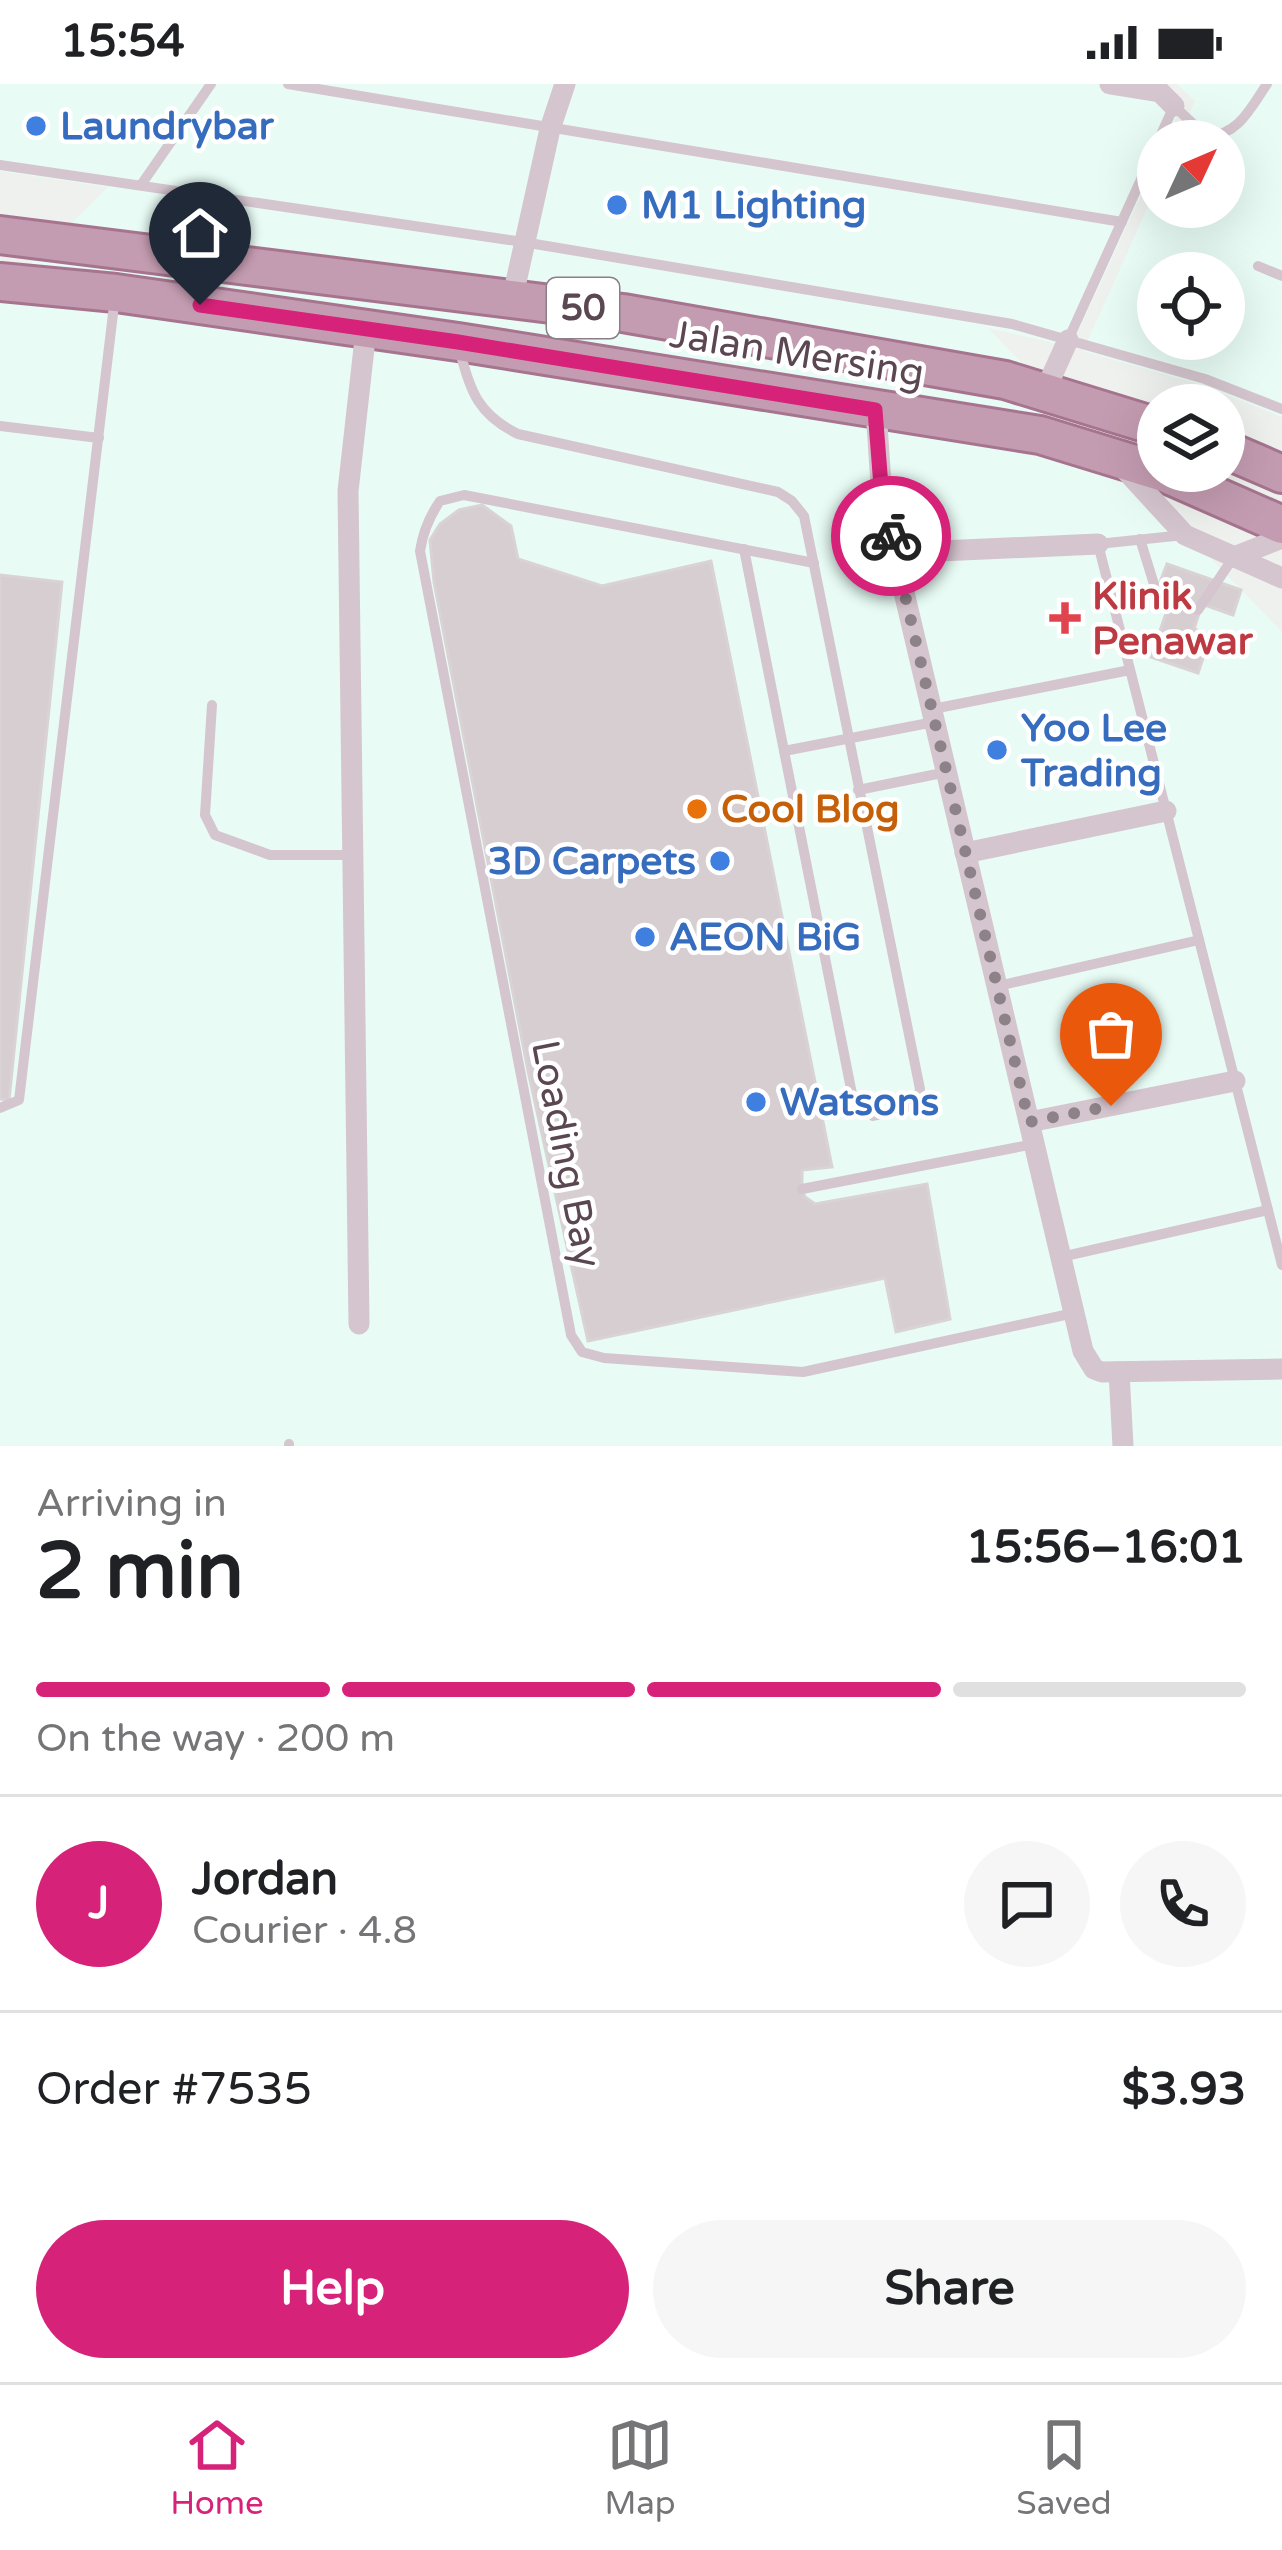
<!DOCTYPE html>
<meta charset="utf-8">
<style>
body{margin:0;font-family:"Varela Round",sans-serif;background:#f6f6f6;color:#202124;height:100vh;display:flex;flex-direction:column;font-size:45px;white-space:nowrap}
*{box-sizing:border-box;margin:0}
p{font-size:39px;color:#757577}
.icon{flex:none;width:66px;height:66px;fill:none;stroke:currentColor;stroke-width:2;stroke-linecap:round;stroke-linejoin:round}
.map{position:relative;height:1362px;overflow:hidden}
.details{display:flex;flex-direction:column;background:#fff;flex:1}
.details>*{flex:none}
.needle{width:78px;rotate:46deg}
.controls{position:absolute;left:1137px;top:36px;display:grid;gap:24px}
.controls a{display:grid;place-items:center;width:108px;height:108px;border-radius:50%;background:#fff;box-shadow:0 12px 48px #0002;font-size:60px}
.pin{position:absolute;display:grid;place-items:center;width:102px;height:102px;color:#fff;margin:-123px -51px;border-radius:50% 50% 50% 0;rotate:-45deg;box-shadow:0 0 12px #0007}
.pin .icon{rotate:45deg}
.courier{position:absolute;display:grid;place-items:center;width:120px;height:120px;margin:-60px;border:9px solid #d72279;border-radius:50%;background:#fff;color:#222;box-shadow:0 3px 15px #0007}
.headline em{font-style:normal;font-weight:800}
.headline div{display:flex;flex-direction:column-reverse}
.headline{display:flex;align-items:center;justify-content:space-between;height:204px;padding:0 36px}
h1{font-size:78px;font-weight:800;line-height:90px}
.bar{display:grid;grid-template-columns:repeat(4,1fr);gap:18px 12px;align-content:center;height:144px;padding:0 36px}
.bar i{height:15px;border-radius:9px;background:#e0e0e0}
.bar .current{background:#d72279}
.bar p{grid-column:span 4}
.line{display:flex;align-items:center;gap:30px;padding:0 36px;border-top:3px solid #e0e0e0}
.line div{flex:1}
.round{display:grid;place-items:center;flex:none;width:126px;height:126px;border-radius:63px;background:#f6f6f6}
.action{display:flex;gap:24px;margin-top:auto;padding:24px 36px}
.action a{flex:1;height:138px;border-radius:72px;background:#d72279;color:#fff;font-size:48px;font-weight:800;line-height:138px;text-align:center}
.action a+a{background:#f6f6f6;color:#202124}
.status{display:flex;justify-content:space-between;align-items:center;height:84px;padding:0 60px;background:#fff;direction:ltr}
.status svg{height:33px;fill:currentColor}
.tab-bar{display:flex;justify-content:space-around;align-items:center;height:168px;border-top:3px solid #e0e0e0;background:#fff;font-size:33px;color:#757577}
.tab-bar a{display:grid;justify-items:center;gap:6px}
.tab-bar .current{color:#d72279}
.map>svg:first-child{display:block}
.commercial{fill:#e8fbf5;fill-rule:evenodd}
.building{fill:#d6ced1;stroke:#dad3d5;stroke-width:3}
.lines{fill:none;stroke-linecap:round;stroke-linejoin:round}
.trunk-casing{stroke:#a6748e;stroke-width:42}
.service{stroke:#d5c5ce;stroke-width:10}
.minor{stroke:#d5c5ce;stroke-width:21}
.trunk{stroke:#c49cb1;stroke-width:36}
.done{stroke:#8e8289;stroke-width:12;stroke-dasharray:0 21.6}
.route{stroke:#d72279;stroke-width:15}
.shop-dot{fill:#3f7fe0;stroke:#fff;stroke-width:4.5}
.health-dot{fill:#e0444e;stroke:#fff;stroke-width:4.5}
.food-dot{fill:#e8710a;stroke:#fff;stroke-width:4.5}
.labels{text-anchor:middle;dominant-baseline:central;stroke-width:9;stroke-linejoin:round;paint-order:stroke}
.shield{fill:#fff;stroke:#8c7e86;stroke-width:3}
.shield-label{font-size:36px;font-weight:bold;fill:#5b4752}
.shop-label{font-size:39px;font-weight:bold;fill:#366cbe;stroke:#fff;text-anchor:start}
.street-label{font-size:39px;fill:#5b4752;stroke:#fff}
.health-label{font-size:39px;font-weight:bold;fill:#be3a42;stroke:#fff;text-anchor:start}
.food-label{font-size:39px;font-weight:bold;fill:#c56008;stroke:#fff;text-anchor:start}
</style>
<div class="status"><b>15:54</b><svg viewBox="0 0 49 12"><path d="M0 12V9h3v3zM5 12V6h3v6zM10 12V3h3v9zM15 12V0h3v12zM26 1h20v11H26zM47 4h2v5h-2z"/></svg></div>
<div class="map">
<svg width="1282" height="1362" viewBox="0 0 1282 1362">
<rect width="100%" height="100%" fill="#eef1ee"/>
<g class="commercial">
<path d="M0,0H1164L1184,17L1166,57H1158V74L1071,263L988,244L1282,548V1362H0V210L108,103L0,87Z"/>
<path d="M1177,0H1282V333L1205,302L1083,267L1158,100V123H1224V57H1177L1195,17ZM1158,189H1224V255H1158Z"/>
</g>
<g class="building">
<path d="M482,421L511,442L518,475L602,502L711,477L832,1083L802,1086V1105L805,1113L815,1120L927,1100L950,1235L896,1248L885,1194L588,1257L528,987L434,498L430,456L440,440L459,426Z"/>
<path d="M1167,480L1241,506L1233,531L1202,520L1194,545L1211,551L1198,589L1151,573L1172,512L1157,506Z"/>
<path d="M0,491L62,498L9,1016L0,1015Z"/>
</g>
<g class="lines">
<g class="trunk-casing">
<g id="trunk">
<path d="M0,151L623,229L1005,296L1158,343"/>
<path d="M0,198L116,209L458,258L1040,351L1164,389L1282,441"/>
<path d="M1224,365L1282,390"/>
</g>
</g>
<g class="service">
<path d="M288,0L1122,138"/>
<path d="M1158,57L1174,22L1207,53C1239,50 1250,25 1267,0"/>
<path d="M0,81L523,158L1012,240L1205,295L1282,325"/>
<path d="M141,101L211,0"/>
<path d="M1258,182L1282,192"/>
<path d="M1068,256L1158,58"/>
<path d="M460,267C470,308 479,331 518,350L778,408L792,417L804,432L920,1005C915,1028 893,1027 873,1032L854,1020L744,465"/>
<path d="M0,342L99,354"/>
<path d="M1184,451L1098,460L1282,1181"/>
<path d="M1140,455L1157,510L1198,526L1233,474"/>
<path d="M814,479L464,411L440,417C429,433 423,447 420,467L571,1251L582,1268L604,1274L803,1288L1074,1229"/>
<path d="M212,621L205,731L215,751L270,771H354"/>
<path d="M933,625L1130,586"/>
<path d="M784,667L934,638"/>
<path d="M858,706L947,688"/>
<path d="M998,902L1199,856"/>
<path d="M0,1024L19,1016L115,213"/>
<path d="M802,1105L1034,1060"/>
<path d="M1061,1173L1268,1126"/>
<path d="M289,1362V1360"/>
</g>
<g class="minor">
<path d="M1110,0L1160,8L1174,22"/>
<path d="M512,216L550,45L565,0"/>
<path d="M1045,307L1068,256"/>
<path d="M876,326L882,415L1083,1267L1094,1285L1102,1288L1282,1285"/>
<path d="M1119,379L1185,451L1282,494"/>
<path d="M895,469L1098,460"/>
<path d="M1234,473L1282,454"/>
<path d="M965,769L1166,727"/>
<path d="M1029,1038L1235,997"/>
<path d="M359,1240L348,407L366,246"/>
<path d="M1119,1288L1123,1362"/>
</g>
<use href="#trunk" class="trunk"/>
</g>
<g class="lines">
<path class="done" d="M891,452L1029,1038L1111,1022"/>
<path class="route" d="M200,221L458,258L875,326L882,415L891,452"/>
</g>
<g class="shop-dot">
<circle cx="36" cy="42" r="12"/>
<circle cx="617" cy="121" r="12"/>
<circle cx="997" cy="666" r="12"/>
<circle cx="720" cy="777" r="12"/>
<circle cx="645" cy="853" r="12"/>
<circle cx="756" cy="1018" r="12"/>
</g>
<path class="health-dot" d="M1059 516h12v12h12v12h-12v12h-12v-12h-12v-12h12z"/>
<circle class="food-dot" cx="697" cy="725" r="12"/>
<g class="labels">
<rect class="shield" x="547" y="194" width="72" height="60" rx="9"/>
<g class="shield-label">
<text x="583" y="224">50</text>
</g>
<g class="shop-label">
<text x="60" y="42">Laundrybar</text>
<text x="641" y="121">M1 Lighting</text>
<text x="1021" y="644">Yoo Lee<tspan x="1021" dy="45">Trading</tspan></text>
<text x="696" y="777" text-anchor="end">3D Carpets</text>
<text x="669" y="853">AEON BiG</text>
<text x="780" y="1018">Watsons</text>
</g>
<g class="street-label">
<text transform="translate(797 270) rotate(9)">Jalan Mersing</text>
<text transform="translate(566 1070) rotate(79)">Loading Bay</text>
</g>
<g class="health-label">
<text x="1092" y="512">Klinik<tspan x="1092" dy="45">Penawar</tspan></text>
</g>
<g class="food-label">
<text x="721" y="725">Cool Blog</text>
</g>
</g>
</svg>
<div class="controls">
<a><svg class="needle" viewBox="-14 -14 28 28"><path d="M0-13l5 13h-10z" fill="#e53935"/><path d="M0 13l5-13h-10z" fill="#757577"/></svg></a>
<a><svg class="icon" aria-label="locate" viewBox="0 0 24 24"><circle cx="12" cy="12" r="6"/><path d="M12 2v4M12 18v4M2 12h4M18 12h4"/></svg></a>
<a><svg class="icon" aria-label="layers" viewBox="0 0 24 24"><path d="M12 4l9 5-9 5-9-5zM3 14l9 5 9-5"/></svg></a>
</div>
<div class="pin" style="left:1111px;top:1022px;background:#ea580c"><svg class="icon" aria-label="bag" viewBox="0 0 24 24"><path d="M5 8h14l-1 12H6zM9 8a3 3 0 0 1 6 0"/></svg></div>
<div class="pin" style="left:200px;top:221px;background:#1f2937"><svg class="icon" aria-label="home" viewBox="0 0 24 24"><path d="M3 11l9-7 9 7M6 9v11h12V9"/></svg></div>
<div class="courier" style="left:891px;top:452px"><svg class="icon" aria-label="bike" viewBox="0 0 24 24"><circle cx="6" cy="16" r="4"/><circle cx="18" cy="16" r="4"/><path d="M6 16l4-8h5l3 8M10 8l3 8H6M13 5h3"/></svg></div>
</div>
<section class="details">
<div class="headline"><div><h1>2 min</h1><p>Arriving in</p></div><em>15:56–16:01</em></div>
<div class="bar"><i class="current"></i><i class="current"></i><i class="current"></i><i></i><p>On the way · 200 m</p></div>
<div class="line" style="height:216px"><b class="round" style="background:#d72279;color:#fff">J</b><div><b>Jordan</b><p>Courier · 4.8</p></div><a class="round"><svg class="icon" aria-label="chat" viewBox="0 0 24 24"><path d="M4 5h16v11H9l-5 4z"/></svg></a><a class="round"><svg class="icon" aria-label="phone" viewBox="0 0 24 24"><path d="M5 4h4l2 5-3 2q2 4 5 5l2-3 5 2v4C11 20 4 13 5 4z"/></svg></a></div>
<div class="line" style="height:156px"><div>Order #7535</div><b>$3.93</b></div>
<div class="action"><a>Help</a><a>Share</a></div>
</section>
<nav class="tab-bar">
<a class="current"><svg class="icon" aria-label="home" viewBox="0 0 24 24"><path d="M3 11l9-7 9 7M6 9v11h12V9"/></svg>Home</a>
<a><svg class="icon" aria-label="map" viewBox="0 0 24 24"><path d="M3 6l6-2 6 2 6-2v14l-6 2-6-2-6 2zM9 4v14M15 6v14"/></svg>Map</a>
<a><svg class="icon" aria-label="saved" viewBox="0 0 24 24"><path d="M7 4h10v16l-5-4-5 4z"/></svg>Saved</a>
</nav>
